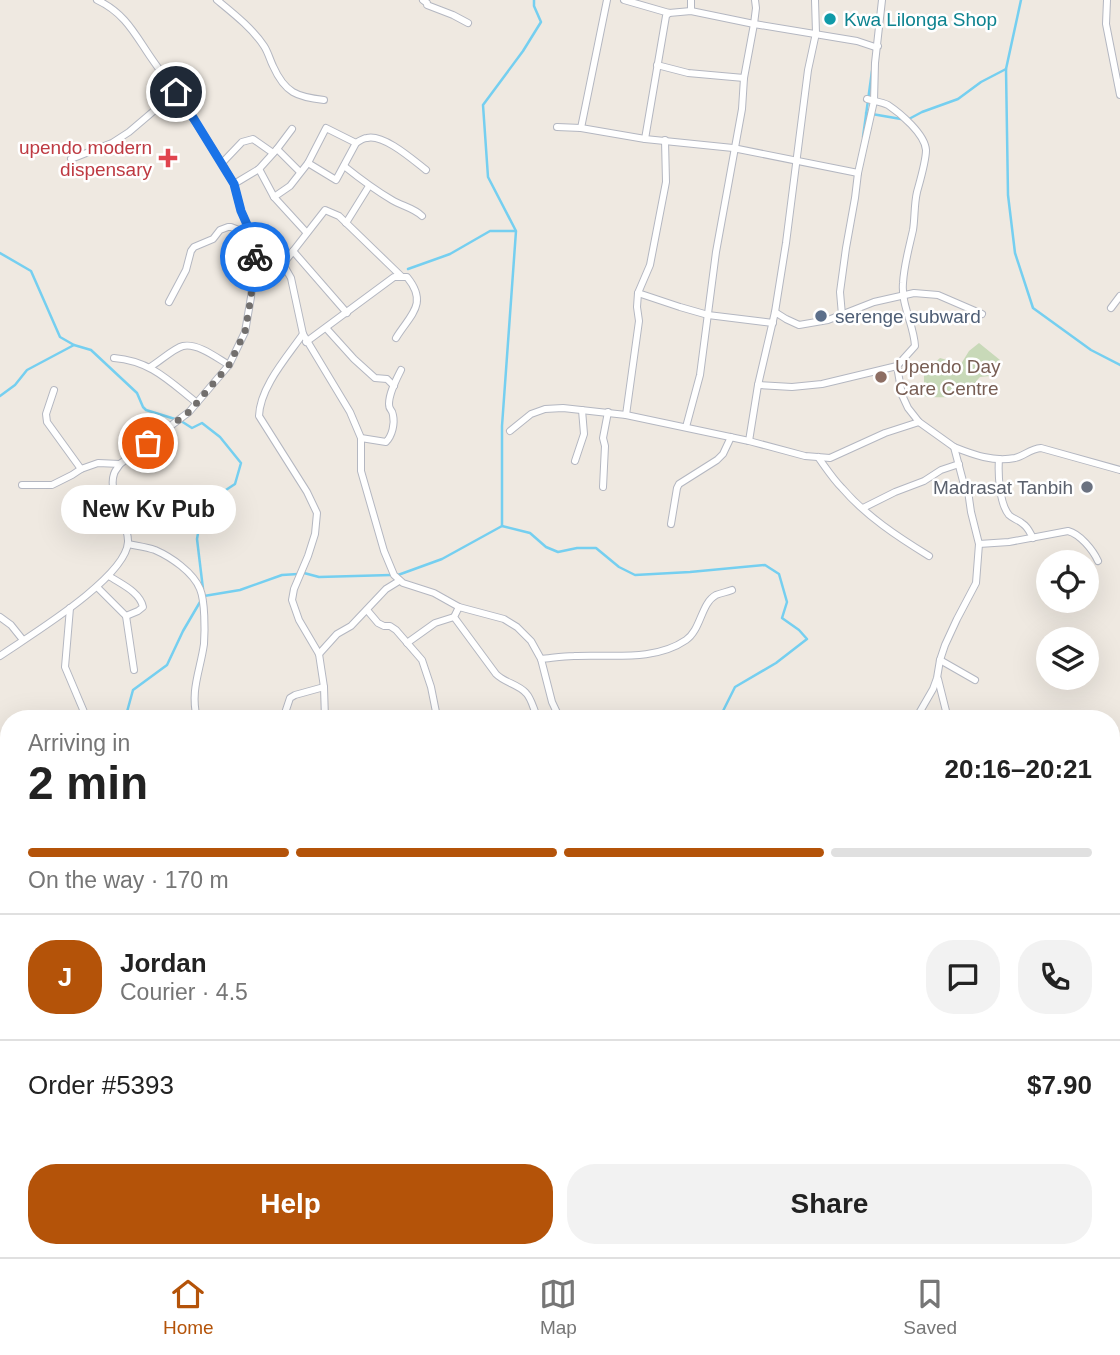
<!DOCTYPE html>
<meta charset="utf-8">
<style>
body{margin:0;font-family:Helvetica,sans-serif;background:#f2f2f2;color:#222;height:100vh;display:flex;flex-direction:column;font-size:26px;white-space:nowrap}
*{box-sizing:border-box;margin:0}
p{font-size:23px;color:#767676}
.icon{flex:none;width:38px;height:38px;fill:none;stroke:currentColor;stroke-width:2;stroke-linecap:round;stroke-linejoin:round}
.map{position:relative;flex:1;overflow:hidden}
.panel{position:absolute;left:0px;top:710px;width:1120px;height:548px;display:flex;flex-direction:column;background:#fff;border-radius:28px 28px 0 0;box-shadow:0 7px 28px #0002}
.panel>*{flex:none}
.buttons{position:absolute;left:1036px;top:550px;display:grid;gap:14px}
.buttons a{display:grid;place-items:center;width:63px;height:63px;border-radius:50%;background:#fff;box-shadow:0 7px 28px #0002;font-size:35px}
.pin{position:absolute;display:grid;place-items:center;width:60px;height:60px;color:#fff;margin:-30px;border:4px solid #fff;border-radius:50%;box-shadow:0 2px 7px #0007}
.courier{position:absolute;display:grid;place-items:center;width:70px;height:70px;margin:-35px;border:5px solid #1a73e8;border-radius:50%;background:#fff;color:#222;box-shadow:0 2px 9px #0007}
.bubble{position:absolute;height:49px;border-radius:24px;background:#fff;box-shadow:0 7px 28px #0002;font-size:23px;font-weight:700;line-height:49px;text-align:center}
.summary em{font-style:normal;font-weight:700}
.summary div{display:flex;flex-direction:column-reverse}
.summary{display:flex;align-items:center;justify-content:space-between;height:119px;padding:0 28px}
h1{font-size:46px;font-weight:700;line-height:52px}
.bar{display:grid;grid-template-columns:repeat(4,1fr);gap:10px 7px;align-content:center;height:84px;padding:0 28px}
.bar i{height:9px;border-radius:5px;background:#e0e0e0}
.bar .selected{background:#b45309}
.bar p{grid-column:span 4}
.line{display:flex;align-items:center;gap:18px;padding:0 28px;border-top:2px solid #e0e0e0}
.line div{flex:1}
.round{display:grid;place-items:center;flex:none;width:74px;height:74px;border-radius:28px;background:#f2f2f2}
.button{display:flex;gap:14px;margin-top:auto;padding:14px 28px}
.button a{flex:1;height:80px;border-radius:28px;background:#b45309;color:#fff;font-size:28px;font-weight:700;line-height:80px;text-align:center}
.button a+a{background:#f2f2f2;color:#222}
.menu{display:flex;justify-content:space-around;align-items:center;height:98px;border-top:2px solid #e0e0e0;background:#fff;font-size:19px;color:#767676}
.menu a{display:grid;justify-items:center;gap:4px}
.menu .selected{color:#b45309}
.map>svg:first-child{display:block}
.cemetery{fill:#c8d9b8}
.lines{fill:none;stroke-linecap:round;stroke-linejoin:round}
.stream{stroke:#75cff0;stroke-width:2.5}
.street-casing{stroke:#b4b7c1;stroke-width:8}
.street{stroke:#fff;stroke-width:6}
.done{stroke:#726f6d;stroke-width:7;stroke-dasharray:0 12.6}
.route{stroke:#1a73e8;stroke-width:9}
.culture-dot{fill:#0f9aa8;stroke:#fff;stroke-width:2.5}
.health-dot{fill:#e0444e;stroke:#fff;stroke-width:2.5}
.service-dot{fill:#5c6f8a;stroke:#fff;stroke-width:2.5}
.education-dot{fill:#8d6e63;stroke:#fff;stroke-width:2.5}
.worship-dot{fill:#6b7280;stroke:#fff;stroke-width:2.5}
.labels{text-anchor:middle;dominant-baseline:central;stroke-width:5;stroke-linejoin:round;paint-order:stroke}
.culture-label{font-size:19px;fill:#0d838f;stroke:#fff;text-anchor:start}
.health-label{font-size:19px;fill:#be3a42;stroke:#fff;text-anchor:end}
.service-label{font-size:19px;fill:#4e5e75;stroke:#fff;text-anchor:start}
.education-label{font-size:19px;fill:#785e54;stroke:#fff;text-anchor:start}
.worship-label{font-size:19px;fill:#5b616d;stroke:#fff;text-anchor:end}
</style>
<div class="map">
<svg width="1120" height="1257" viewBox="0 0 1120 1257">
<rect width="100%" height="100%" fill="#efe9e1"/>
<path class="cemetery" d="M979,343L1000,360L990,376L980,377C976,381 972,387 968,390C956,399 937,398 924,396V372L940,358L961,364L969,351Z"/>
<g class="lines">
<g class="stream">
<path d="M1021,0L1006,69L1008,195L1015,253L1033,308L1091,350L1120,365"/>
<path d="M866,113L901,119"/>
<path d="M907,120L922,112L958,99L981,82L1006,69"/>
<path d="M863,137L872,71"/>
<path d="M0,253L31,271L60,337L74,345L91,350L137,393L143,407L146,410L175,419"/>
<path d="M408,269L450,254L490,231H515"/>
<path d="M0,396L15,385L27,370L74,345"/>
<path d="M181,421L192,428L202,423L220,437L241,463L235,484L203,505L197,539L203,589"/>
<path d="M502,526L530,533L546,547L558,552L577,548H596L619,567L635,575L690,572L765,565L779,574L787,602L782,618L799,630L807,639L776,663L735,687L722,713V719"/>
<path d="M304,573L319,577L391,575"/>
<path d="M398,575L442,559L502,526V426L516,231L488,177L483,105L523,51L541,22L534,6V0"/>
<path d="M204,596L240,590L282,575L298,574"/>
<path d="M125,719L133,690L167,665L183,631L200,602"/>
<path d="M1111,847L1120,848"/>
<path d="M0,966L9,963"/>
<path d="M0,1163L9,1162"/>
</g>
<g class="street-casing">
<g id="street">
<path d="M97,0C127,14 136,37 154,62C181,100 208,139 231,179L234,184L241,211L249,229L257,240L283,264L291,278L303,334L350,412L361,438V471L384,551L394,575L403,583L434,593L459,607L504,619L517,627L531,641L541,659L552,702L560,719"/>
<path d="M217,0C234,14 252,28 264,46C268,52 270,60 273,66C285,93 297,97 324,100"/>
<path d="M423,0L427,3V5L453,15L468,23"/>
<path d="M624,0L669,13L691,11L754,24L857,41L875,47L878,46"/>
<path d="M1107,0L1106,24L1120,95"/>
<path d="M691,11V0"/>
<path d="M657,65L688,73L744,78"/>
<path d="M867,99C874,101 882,102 888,105C900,113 925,134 926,150C926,161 920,181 917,192C914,205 915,218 913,230C909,248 904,265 903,283C901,305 914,325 915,346L897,366L902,395L908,408L919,422L954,447L963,481L968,491L971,512L979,544L976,583L957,619L945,645L940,660L937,678L933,689L918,715L913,719"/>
<path d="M557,127L581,128L645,139L733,148L858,173"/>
<path d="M581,128L607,0"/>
<path d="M645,139L666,16L669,13"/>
<path d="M277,149L300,172"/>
<path d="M71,159L112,143L129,132L176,92"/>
<path d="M222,163L242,142L253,139L273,153"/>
<path d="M308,163L336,180L356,143"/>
<path d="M344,166C359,178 375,190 392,200C402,206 414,208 422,216"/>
<path d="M259,169L274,197L306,232"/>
<path d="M234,184L259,169L277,149L292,129"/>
<path d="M274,197L290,186L308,163L326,128L356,143C359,141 364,138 367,138C384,134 413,160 426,170"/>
<path d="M346,223L369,186"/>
<path d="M293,251L347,313"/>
<path d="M283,264L325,210L339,216L401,276"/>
<path d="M638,293L680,307L708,315L773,323"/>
<path d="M169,302L186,270L191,251L194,247L213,239L220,230L228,227H231L239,230L249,229"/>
<path d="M1111,308L1120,296"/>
<path d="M775,312L786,319L799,325L828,320L874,302L914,293L938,295L982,314"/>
<path d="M842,315L840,292L846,248L855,198L858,173L874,101L875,63L882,0"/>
<path d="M326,328L354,359L375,378L387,379L394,386"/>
<path d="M303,334C287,357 260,387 259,416L307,492L317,513L315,534L308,556L294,589L292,600L299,620L319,654L324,687L325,719"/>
<path d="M306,342L394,277H407C429,304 410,315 396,338"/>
<path d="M114,358C151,361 169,381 197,403"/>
<path d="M150,367C159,362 174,348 183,346C198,343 217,358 229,365"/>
<path d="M758,385L792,387L822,384L897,366"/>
<path d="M54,390L46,414L47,422L81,469"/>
<path d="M626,415L639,321L637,307L638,293L650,265L666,182L665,140"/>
<path d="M686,427L700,375L716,252L742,109L744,78L754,24L756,8L755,0"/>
<path d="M510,431L531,414L545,409L563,408L626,415L749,441L805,456L830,458L885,433L919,422"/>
<path d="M361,438L386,442C392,436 395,424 393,415C392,408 389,411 389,404C389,393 396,380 401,370"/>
<path d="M749,441L758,385L775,312L786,243L808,70L816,33L815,0"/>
<path d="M954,447C974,455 993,462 1015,458C1024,456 1030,449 1041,448L1120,470"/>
<path d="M818,457C826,468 833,479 842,488C866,516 898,537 929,556"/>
<path d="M999,459C998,473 999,503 1009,515C1013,519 1019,520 1023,524C1028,527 1030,533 1033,538"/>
<path d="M575,461L584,434L582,410"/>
<path d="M22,485H52L72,475L81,469L98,463L120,464L189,412L229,365L245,332L251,297L257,240"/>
<path d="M603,487L605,446L603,438L608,412"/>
<path d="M863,508L895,492L924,481L941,470L959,464"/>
<path d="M671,524L677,488L679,484L717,460L723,454L731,437"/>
<path d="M128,544C137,546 146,547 155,550C171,557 193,572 200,589C205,601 205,630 204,644C200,672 190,690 197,719"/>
<path d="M979,544L1009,542L1068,531C1080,534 1093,550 1098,561"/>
<path d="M109,576C121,584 140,592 143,607L138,611L126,616"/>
<path d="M97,587L126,616L134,670"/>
<path d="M459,607L454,617L496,674C505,683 518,684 526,693C531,698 533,707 536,714"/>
<path d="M70,608L65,667L87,719"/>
<path d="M367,610L378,623L384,626H390L396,630L422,660L431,687L437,717"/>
<path d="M0,617L11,625L23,640"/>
<path d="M407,643L435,623L454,617"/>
<path d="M319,654L337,634L351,626L386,589L399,581"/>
<path d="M0,656C29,636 126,578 128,542C129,522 107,493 114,474C115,470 118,468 120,464"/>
<path d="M541,659C552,658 563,656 574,656C610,654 654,662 686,640C701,630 701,603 716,595C721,593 727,592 732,590"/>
<path d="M940,660L975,680"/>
<path d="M938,679L948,719"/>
<path d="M281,719L285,713L290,698L295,695L324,687"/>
<path d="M0,892L9,897"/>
<path d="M0,1172L9,1170"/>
<path d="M322,1250L325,1257"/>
<path d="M281,1257L310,1250"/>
</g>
</g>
<use href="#street" class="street"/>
</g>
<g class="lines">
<path class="done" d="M148,443L189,412L229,365L245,332L251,297L255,257"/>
<path class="route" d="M176,92L194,119L234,184L241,211L249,229L257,240L255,257"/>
</g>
<circle class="culture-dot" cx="830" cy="19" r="7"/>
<path class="health-dot" d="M164.5 147.5h7v7h7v7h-7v7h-7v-7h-7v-7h7z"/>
<circle class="service-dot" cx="821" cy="316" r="7"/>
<circle class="education-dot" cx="881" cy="377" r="7"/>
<circle class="worship-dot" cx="1087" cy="487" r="7"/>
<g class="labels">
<g class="culture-label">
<text x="844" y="19">Kwa Lilonga Shop</text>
</g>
<g class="health-label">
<text x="152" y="147">upendo modern<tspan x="152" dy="22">dispensary</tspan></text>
</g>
<g class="service-label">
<text x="835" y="316">serenge subward</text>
</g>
<g class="education-label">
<text x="895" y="366">Upendo Day<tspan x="895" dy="22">Care Centre</tspan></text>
</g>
<g class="worship-label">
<text x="1073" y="487">Madrasat Tanbih</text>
</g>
</g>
</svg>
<div class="buttons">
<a><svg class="icon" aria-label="locate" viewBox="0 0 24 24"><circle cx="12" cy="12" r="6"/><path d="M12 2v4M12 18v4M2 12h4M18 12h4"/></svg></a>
<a><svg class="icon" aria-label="layers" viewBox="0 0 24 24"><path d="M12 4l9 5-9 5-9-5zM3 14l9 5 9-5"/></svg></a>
</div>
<div class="pin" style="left:148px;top:443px;background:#ea580c"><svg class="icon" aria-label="bag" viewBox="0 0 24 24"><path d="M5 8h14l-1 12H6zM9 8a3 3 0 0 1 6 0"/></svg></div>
<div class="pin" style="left:176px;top:92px;background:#1f2937"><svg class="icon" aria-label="home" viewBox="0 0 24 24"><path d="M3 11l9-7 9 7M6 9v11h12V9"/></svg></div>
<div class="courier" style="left:255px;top:257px"><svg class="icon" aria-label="bike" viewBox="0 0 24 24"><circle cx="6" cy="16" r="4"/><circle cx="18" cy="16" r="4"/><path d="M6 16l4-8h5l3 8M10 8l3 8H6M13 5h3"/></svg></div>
<div class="bubble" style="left:61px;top:485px;width:175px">New Kv Pub</div>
<section class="panel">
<div class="summary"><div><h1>2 min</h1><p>Arriving in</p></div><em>20:16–20:21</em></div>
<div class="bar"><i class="selected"></i><i class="selected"></i><i class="selected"></i><i></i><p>On the way · 170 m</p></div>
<div class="line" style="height:126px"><b class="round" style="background:#b45309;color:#fff">J</b><div><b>Jordan</b><p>Courier · 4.5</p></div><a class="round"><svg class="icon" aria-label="chat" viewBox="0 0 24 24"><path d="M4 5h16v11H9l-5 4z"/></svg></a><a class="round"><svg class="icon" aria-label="phone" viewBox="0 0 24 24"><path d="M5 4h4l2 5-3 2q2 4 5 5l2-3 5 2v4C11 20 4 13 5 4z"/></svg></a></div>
<div class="line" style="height:91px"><div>Order #5393</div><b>$7.90</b></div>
<div class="button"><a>Help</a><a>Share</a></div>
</section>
</div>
<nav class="menu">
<a class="selected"><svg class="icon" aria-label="home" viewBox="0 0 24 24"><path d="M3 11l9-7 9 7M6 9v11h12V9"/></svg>Home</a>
<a><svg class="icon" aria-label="map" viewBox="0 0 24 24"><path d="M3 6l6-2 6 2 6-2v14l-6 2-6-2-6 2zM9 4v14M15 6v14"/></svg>Map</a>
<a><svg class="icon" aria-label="saved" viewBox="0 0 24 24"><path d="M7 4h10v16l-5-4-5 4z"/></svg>Saved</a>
</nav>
